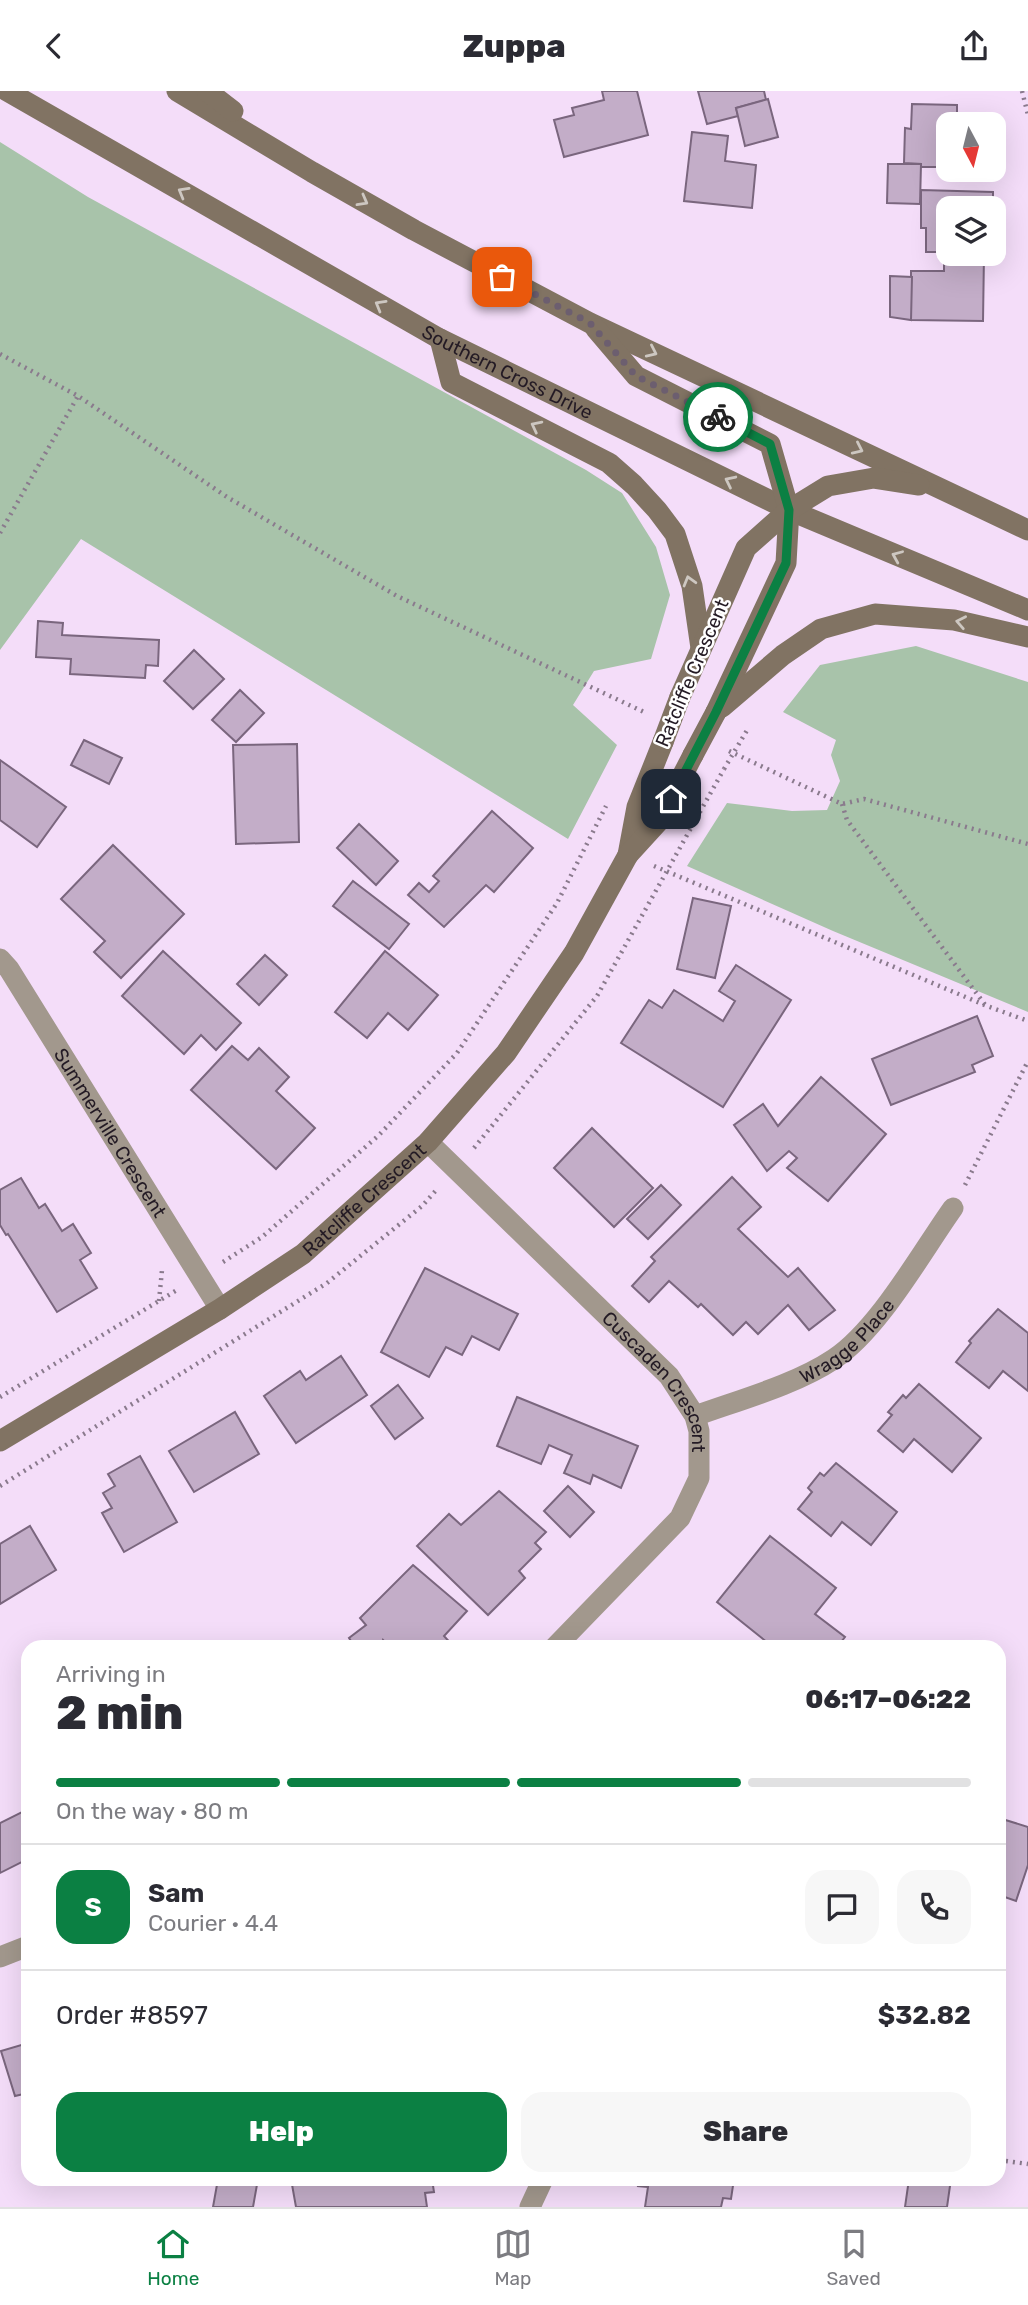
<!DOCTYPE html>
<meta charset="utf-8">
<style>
body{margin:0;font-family:Rubik,sans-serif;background:#f7f7f7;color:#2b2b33;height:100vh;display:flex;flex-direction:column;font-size:26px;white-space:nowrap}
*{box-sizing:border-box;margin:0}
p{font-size:23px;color:#7c7c81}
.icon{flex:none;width:38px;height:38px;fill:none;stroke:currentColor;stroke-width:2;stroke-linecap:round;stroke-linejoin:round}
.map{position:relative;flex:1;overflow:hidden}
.panel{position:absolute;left:21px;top:1549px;width:985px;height:546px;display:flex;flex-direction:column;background:#fff;border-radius:21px;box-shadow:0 7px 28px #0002}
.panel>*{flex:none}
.needle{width:46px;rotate:173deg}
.buttons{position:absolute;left:936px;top:21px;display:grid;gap:14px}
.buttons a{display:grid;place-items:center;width:70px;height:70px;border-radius:14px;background:#fff;box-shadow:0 7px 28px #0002;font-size:35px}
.pin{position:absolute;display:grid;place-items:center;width:60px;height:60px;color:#fff;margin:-30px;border-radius:14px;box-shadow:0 4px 10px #0006}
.courier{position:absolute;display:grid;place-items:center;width:70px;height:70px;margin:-35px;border:5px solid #0b8043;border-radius:50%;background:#fff;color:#222;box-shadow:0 2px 9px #0007}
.summary em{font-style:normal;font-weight:800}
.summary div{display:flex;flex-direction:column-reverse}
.summary{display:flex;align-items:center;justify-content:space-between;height:119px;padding:0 35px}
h1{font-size:46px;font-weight:800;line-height:52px}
.bar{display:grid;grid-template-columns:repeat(4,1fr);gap:10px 7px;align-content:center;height:84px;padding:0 35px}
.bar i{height:9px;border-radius:5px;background:#e1e1e2}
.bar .selected{background:#0b8043}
.bar p{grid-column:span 4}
.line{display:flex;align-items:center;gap:18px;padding:0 35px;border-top:2px solid #e1e1e2}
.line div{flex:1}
.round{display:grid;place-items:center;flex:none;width:74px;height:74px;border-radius:21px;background:#f7f7f7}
.button{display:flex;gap:14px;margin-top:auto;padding:14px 35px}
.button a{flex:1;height:80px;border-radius:21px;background:#0b8043;color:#fff;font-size:28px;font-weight:800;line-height:80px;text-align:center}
.button a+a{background:#f7f7f7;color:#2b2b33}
header{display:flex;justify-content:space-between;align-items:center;height:91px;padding:0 35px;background:#fff;font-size:32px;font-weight:800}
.dock{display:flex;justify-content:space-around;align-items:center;height:98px;border-top:2px solid #e1e1e2;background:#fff;font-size:19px;color:#7c7c81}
.dock a{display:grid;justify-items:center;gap:4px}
.dock .selected{color:#0b8043}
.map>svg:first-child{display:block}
.green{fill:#a8c3aa}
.building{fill:#c3adc8;stroke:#7a667e;stroke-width:2}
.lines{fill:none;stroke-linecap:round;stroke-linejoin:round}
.path{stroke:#8a7a8d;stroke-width:4.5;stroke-dasharray:2 5;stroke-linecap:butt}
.street{stroke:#a2988d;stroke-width:21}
.secondary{stroke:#817363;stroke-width:21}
.path-bridge{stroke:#8a7a8d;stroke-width:4.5;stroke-dasharray:2 5;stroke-linecap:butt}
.secondary-bridge{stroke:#817363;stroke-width:21}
.oneway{stroke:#cdc7c1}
.done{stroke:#6c5e6f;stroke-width:7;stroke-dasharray:0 12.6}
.route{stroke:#0b8043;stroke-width:9}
.labels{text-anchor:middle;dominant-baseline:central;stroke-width:5;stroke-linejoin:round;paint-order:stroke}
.street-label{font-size:19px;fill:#231a24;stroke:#fff}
</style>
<header><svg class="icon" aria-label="back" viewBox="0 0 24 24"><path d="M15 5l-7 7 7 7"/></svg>Zuppa<svg class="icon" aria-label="share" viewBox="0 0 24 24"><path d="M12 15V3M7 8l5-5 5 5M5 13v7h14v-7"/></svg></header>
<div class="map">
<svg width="1028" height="2116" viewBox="0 0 1028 2116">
<rect width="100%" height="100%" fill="#f4ddf9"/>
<g class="green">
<path d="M0,51L88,106L586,379L622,402L656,456L670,504L651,568L594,580L573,614L617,654L568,748L81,448L0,559Z"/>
<path d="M916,555L1028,591V921L833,840L687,775L727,712L792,720L827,719L840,690L831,664L836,649L783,621L820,574Z"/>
</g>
<g class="building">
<path d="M602,0H637L648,44L564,66L554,29L574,24L572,17L604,9Z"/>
<path d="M698,0H764L766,9L736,17L738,25L707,33Z"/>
<path d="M768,8L778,46L745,55L736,17Z"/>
<path d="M912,13L957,14V33H948V76H921V73L904,72L905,37L911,38Z"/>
<path d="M692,41L728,45L725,70L756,74L752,117L684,110Z"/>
<path d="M888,73H921L920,113L887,112Z"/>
<path d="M921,99L993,101V117H948V161H926V137H921Z"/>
<path d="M944,161L984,163L983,230L911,229V180H944Z"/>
<path d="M890,185L912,186L911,229L890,226Z"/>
<path d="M38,530L63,532L62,544L159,549L158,575L146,574L145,587L70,583L71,568L36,566Z"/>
<path d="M194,559L224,588L193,618L164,590Z"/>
<path d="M240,599L264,622L236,651L212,629Z"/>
<path d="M84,649L122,667L109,693L71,674Z"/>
<path d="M297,653L299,751L236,753L233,654Z"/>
<path d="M0,669L66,716L37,756L0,729Z"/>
<path d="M492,720L533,757L494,801L486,794L444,836L408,804L419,792L429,801L439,790L433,785Z"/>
<path d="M359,733L398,770L376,794L337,757Z"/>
<path d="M113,754L184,823L121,887L94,861L105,850L61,808Z"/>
<path d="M353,790L409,833L389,858L333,815Z"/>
<path d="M693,807L731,815L715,887L677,878Z"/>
<path d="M163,860L241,932L216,959L201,944L184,963L122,905Z"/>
<path d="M385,860L438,904L408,939L388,922L367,947L335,921Z"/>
<path d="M265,864L287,884L259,914L237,893Z"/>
<path d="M736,874L791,909L723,1016L621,952L649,909L662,917L674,899L723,930L735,910L719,900Z"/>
<path d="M977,925L993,965L972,974L975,981L891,1014L872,968Z"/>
<path d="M232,955L248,969L259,957L289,986L276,1000L315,1037L276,1078L191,999Z"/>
<path d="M821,986L886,1043L828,1110L787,1077L797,1067L789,1060L767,1080L734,1034L763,1013L778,1035Z"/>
<path d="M592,1037L653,1097L614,1136L554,1077Z"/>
<path d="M732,1086L761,1116L738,1138L788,1186L798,1177L835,1219L809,1239L788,1214L758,1243L746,1231L733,1244L701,1213L698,1216L669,1190L649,1211L632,1195L655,1170L651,1166Z"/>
<path d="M21,1087L39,1117L45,1113L62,1140L73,1133L91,1162L80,1169L97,1197L57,1221L8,1143L6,1144L0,1134V1099Z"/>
<path d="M661,1094L681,1114L648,1148L627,1128Z"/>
<path d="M425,1177L518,1223L499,1259L472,1245L462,1264L446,1256L429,1286L381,1261Z"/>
<path d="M998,1218L1028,1242V1300L1003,1280L989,1297L956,1271L971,1252L969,1250Z"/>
<path d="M341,1265L367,1304L296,1352L264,1305L300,1280L306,1289Z"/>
<path d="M919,1293L981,1347L952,1381L914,1348L903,1361L878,1340L892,1324L888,1321L903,1304L906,1307Z"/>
<path d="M398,1294L423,1327L395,1348L371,1315Z"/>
<path d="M517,1306L638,1355L621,1397L593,1384L590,1393L564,1382L572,1364L549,1354L541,1373L497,1355Z"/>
<path d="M235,1321L259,1363L194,1401L169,1360Z"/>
<path d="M140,1365L177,1431L124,1461L102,1422L112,1417L103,1402L115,1395L108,1383Z"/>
<path d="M836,1372L897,1421L871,1454L842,1431L831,1445L798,1418L812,1401L808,1397L820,1382L824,1385Z"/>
<path d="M568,1395L594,1421L570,1446L544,1420Z"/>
<path d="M499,1400L546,1441L535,1452L541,1458L519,1480L525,1487L488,1524L417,1455L449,1423L461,1434Z"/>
<path d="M30,1435L56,1479L0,1513V1453Z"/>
<path d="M770,1445L836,1497L815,1523L845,1546L837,1556H773L717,1511Z"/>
<path d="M413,1474L467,1520L444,1545L454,1556H390L383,1549L381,1556H355L349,1547L366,1534L360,1527Z"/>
<path d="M28,1718V1768L0,1782V1732Z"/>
<path d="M999,1727L1028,1736V1774L1016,1810L999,1804Z"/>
<path d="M28,1952V2002L15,2005L1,1960Z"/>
<path d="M218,2088H258L253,2116H213Z"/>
<path d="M291,2088H432L434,2101L425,2102L427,2116H296Z"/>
<path d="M639,2088H734L731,2108L723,2107L721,2116H645L648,2096L638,2095Z"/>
<path d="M909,2088H951L947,2116H905Z"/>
</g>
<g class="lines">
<g class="path">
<path d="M1022,0L1028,24"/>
<path d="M0,263L78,305L227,406L397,505L644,621"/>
<path d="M0,442L78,305"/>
<path d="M729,660L842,713L864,708L1028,753"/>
<path d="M842,713L847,729L986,915"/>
<path d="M654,775L987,915L1028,930"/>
<path d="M474,1057L597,905L724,678"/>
<path d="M965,1094L1028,970"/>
<path d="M223,1171L262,1146L378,1045L457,962L557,812L606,715"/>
<path d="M159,1210L162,1179"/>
<path d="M0,1306L177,1199"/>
<path d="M0,1395L327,1192L422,1115L438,1097"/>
<path d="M999,2069L1028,2073"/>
</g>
<g class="street">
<path id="s1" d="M0,868L9,878L220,1218"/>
<path id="s2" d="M428,1051L669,1285L695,1325L699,1340V1387L680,1427L555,1556"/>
<path id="s3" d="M695,1325C739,1309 795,1294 834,1268C879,1238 921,1162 953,1117"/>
<path d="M0,1866L28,1855"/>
<path d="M530,2116L543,2088"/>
</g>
<g class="secondary">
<path id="s4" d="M7,0L440,248L789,419L1028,519"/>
<path d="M177,0L312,81L414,139L590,232L1028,439"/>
<path d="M207,0L233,20"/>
<path d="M596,238L636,285L770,353L789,419L786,472L716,621"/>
<path d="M440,248L451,291L609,372L634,394L657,419L675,443L692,495L701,557"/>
<path d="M680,606L746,457L789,419L828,395L874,387L919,394"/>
<path d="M722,616L783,564L821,538L875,523L954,529L1028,546"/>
<path d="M628,764L637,716L663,651"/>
<path id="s5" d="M0,1350L220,1218L303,1163L428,1051L506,962L574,862L628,764L659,730L693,664"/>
</g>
<path class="path-bridge" d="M724,678L749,636"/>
<g class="secondary-bridge">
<path d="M663,651L680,606"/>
<path d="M693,664L716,621"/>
</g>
</g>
<defs><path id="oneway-chevron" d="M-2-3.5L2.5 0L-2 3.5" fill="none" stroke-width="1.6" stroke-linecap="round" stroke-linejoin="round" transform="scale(1.75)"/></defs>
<g class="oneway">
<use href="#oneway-chevron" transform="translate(183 101) rotate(-150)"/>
<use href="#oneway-chevron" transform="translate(363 110) rotate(29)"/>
<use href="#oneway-chevron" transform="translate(380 214) rotate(-150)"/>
<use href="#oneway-chevron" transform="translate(652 261) rotate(25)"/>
<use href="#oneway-chevron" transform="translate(536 335) rotate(-153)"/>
<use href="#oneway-chevron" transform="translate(858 358) rotate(25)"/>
<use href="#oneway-chevron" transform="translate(730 390) rotate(-154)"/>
<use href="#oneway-chevron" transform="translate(897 465) rotate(-157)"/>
<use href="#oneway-chevron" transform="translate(689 490) rotate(-106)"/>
<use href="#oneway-chevron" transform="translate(961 531) rotate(-169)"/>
</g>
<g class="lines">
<path class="done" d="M502,186L590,232L636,285L718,326"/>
<path class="route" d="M671,708L716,621L786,472L789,419L770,353L718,326"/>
</g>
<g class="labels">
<g class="street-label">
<text stroke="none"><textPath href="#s4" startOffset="574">Southern Cross Drive</textPath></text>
<text transform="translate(692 582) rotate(-67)">Ratcliffe Crescent</text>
<text stroke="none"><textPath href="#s1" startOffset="206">Summerville Crescent</textPath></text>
<text stroke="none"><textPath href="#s5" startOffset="438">Ratcliffe Crescent</textPath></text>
<text stroke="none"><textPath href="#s3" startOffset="172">Wragge Place</textPath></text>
<text stroke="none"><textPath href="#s2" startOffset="334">Cuscaden Crescent</textPath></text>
</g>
</g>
</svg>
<div class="buttons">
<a><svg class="needle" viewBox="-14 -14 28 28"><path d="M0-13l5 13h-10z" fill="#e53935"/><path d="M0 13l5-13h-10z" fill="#7c7c81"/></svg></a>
<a><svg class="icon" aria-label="layers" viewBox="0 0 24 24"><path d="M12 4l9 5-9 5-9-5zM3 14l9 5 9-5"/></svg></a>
</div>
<div class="pin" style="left:502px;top:186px;background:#ea580c"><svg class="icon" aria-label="bag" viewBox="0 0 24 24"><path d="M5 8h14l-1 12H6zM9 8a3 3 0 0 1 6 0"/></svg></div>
<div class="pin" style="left:671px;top:708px;background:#1f2937"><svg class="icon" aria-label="home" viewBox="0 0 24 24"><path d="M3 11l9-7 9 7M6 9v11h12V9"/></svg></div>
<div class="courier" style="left:718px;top:326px"><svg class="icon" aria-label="bike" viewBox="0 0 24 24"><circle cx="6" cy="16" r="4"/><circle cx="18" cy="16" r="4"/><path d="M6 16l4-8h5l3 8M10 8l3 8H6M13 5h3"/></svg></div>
<section class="panel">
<div class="summary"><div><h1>2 min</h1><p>Arriving in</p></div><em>06:17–06:22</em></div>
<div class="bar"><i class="selected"></i><i class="selected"></i><i class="selected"></i><i></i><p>On the way · 80 m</p></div>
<div class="line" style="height:126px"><b class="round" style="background:#0b8043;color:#fff">S</b><div><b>Sam</b><p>Courier · 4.4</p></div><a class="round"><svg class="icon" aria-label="chat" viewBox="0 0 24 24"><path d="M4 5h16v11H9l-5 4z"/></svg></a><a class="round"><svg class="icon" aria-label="phone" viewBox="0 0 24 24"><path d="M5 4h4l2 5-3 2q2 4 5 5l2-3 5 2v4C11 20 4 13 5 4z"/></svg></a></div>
<div class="line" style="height:91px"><div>Order #8597</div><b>$32.82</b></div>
<div class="button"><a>Help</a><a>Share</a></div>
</section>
</div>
<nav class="dock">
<a class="selected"><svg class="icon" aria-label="home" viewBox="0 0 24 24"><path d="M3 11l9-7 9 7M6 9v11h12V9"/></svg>Home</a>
<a><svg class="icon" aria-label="map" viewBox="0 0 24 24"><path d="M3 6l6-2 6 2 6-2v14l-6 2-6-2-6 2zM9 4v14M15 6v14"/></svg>Map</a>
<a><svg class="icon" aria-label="saved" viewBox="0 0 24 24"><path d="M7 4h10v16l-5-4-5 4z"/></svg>Saved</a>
</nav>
